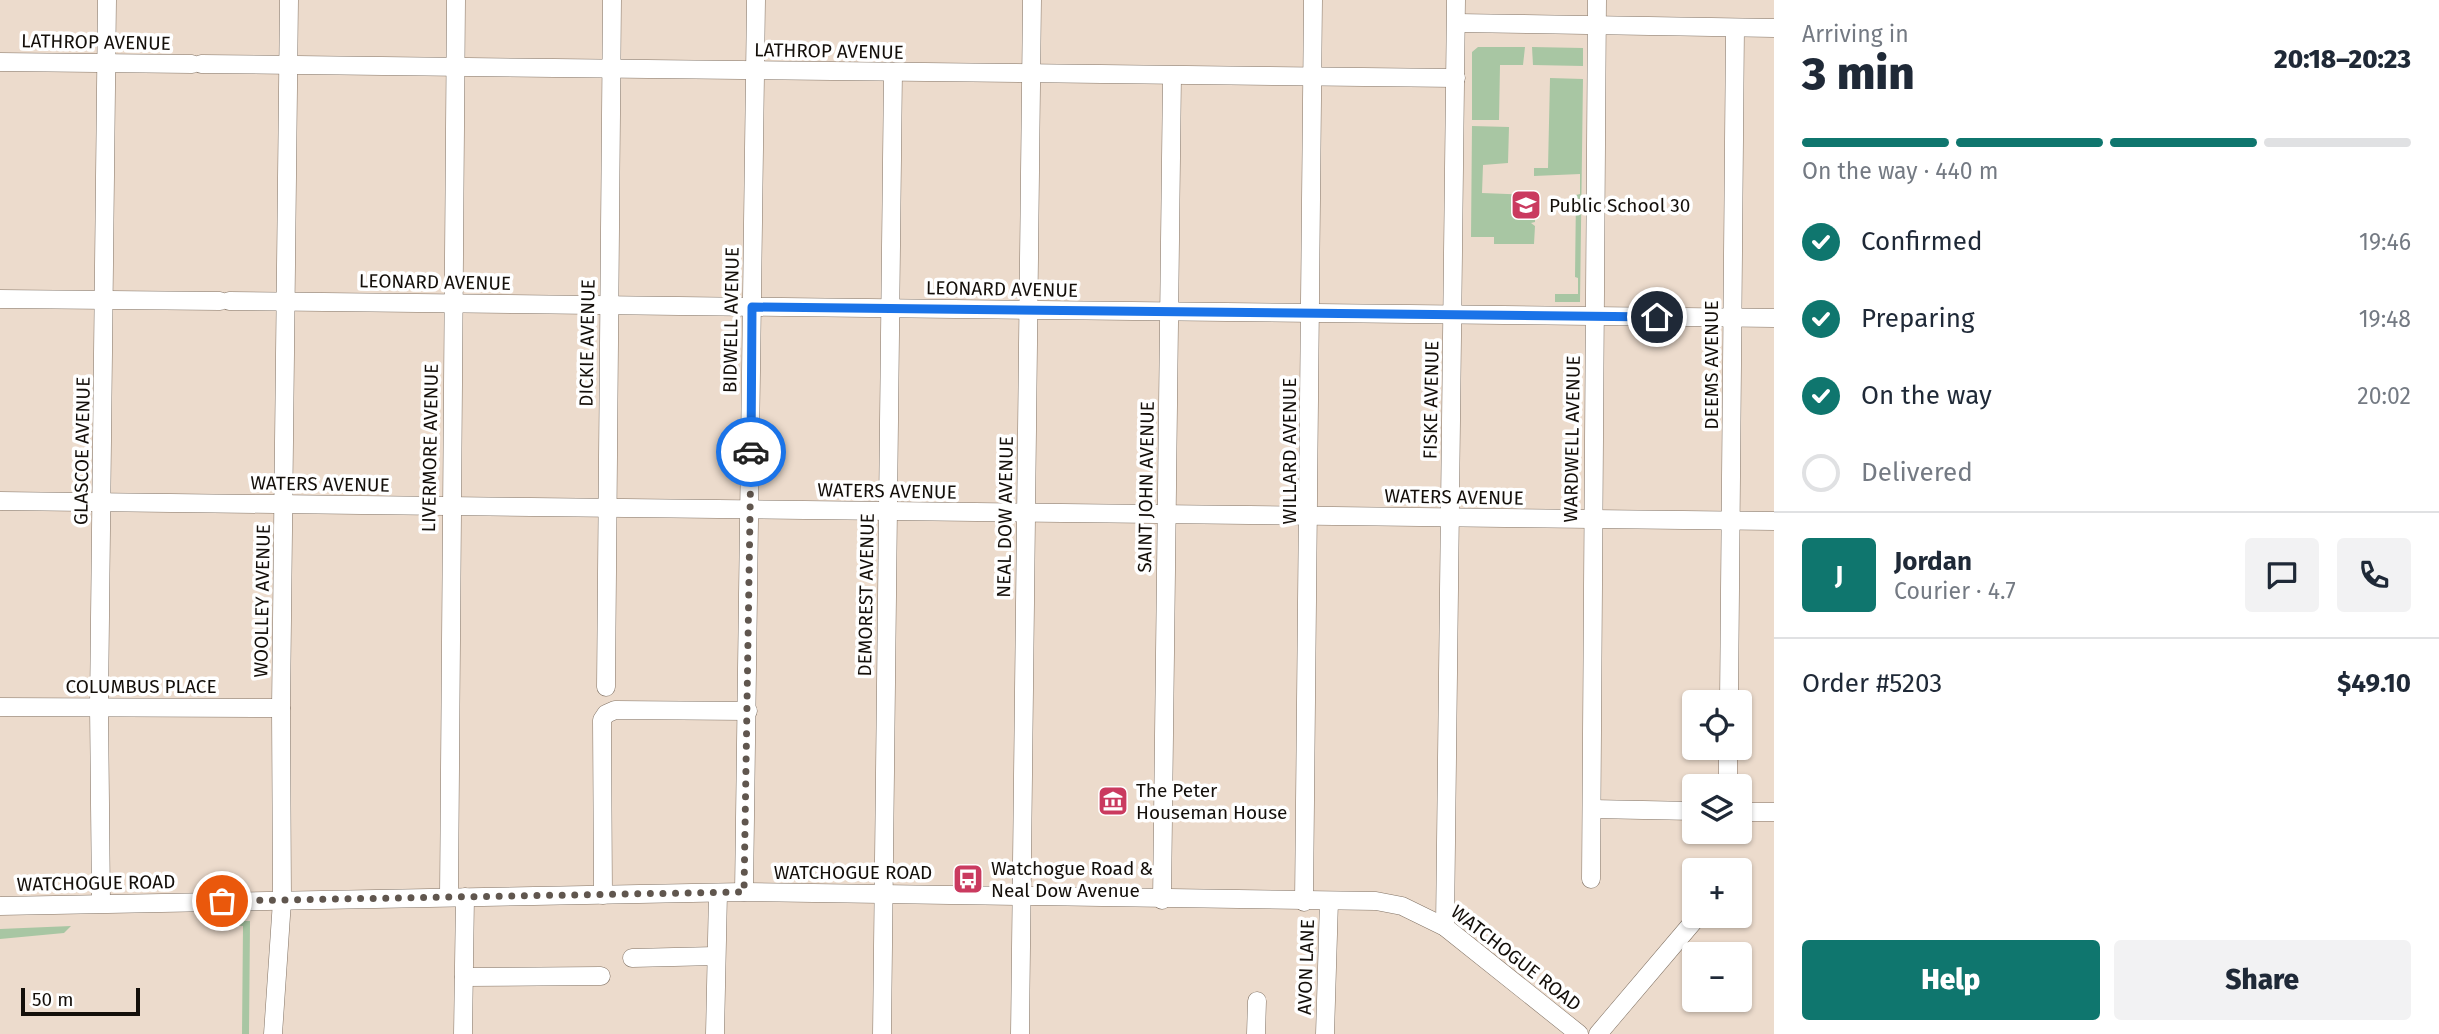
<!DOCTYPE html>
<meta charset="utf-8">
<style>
body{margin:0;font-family:"Fira Sans",sans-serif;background:#f2f2f3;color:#1f2937;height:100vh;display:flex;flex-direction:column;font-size:26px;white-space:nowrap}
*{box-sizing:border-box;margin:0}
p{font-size:23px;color:#747a83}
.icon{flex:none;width:38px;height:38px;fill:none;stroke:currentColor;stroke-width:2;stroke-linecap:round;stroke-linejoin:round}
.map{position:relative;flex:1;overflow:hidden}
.side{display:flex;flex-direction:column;background:#fff;width:665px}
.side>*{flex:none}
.controls{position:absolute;left:1682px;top:690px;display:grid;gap:14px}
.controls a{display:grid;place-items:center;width:70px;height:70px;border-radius:7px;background:#fff;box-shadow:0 2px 5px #0004;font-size:35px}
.scale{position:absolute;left:21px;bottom:18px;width:119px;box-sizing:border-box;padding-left:7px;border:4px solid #140f0a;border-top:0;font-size:19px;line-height:24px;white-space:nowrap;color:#140f0a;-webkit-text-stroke:5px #fff;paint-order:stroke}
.pin{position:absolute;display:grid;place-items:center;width:60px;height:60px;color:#fff;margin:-30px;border:4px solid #fff;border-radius:50%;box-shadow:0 2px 7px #0007}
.courier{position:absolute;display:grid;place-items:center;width:70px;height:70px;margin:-35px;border:5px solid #1a73e8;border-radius:50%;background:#fff;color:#222;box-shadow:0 2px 9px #0007}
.headline em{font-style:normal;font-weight:800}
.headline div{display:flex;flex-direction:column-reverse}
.headline{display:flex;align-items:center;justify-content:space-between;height:119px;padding:0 28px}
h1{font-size:46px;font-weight:800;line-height:52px}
.bar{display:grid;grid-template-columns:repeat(4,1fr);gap:10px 7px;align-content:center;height:84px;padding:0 28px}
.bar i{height:9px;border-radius:5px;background:#e0e1e3}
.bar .on{background:#0f766e}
.bar p{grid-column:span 4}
.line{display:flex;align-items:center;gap:18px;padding:0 28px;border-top:2px solid #e0e1e3}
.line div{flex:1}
.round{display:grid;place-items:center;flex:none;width:74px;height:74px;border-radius:7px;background:#f2f2f3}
ol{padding:0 28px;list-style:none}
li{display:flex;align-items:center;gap:21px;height:77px}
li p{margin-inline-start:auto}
li .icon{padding:7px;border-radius:50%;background:#0f766e;color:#fff;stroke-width:4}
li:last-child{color:#747a83}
li i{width:38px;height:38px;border:4px solid #e0e1e3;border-radius:50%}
.action{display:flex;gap:14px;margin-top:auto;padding:14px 28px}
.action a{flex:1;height:80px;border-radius:7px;background:#0f766e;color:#fff;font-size:28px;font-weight:800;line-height:80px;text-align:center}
.action a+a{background:#f2f2f3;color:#1f2937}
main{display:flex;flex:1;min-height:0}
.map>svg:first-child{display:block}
.green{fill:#a8c6a3}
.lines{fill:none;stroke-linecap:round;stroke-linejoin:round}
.minor-casing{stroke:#827365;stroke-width:19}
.minor{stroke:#fff;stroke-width:18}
.done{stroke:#60564e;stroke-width:7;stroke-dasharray:0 12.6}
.route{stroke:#1a73e8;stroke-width:9}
.labels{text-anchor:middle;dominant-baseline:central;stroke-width:7;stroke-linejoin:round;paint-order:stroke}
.street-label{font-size:19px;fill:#140f0a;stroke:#fff}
.poi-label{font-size:19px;fill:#140f0a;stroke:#fff;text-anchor:start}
</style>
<main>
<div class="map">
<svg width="1774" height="1034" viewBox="0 0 1774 1034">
<rect width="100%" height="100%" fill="#ecdbcc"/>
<g class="green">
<path d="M1478,47H1525L1523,65H1500L1499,120H1472V52Z"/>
<path d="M1532,47L1583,48V66L1533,65Z"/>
<path d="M1550,78L1583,79L1580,302H1555V294H1578V278L1575,277L1576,195L1580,194V174L1534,176V168H1548Z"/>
<path d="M1472,126L1509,127L1508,163L1483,165L1482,193L1535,195V199L1530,200V203H1535V222L1531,223L1535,226L1534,244H1494V237H1471Z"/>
<path d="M232,921H250L249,1034H242L243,926L229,925Z"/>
<path d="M71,926L64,933L0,939V929Z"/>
</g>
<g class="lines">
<g class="minor-casing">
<g id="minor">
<path d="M1457,23L1774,28"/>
<path d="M0,62L192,64"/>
<path d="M201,64L1456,78"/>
<path d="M0,299L220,301"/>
<path d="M229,301L1774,318"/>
<path d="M0,501L1774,521"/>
<path d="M606,687L612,0"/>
<path d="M1729,702L1735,28"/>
<path d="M0,707L281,708"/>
<path d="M1728,786V747"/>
<path d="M1592,809L1694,811"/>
<path d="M1740,812H1774"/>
<path d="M1591,879L1597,0"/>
<path d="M744,892L756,0"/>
<path d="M603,895L602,720L606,714L615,710L748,711"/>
<path d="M449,897L456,0"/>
<path d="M1162,900L1172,76"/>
<path d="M101,902L99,706L107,0"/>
<path d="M1304,902L1313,0"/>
<path d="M0,906L744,892L1376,901L1402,906L1445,927L1579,1034"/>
<path d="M1445,927L1456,0"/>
<path d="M632,958L716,956"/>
<path d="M464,977L601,976"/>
<path d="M273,1034L282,901L281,708L289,0"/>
<path d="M463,1034L465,897"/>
<path d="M715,1034L718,893"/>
<path d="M882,1034L893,72"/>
<path d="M1020,1034L1032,0"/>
<path d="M1256,1034L1257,1001"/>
<path d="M1325,1034L1329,901"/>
<path d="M1598,1034L1699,915"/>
</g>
</g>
<use href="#minor" class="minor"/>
</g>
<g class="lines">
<path class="done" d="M222,901L744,892L751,452"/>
<path class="route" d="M751,452L752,307L1657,317"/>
</g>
<defs>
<g id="school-square" transform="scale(1.575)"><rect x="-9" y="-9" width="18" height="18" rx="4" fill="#ca3a5f" stroke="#fff"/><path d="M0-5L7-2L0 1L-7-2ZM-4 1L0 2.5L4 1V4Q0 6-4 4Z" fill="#fff"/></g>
<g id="museum-square" transform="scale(1.575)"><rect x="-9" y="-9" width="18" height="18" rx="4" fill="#ca3a5f" stroke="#fff"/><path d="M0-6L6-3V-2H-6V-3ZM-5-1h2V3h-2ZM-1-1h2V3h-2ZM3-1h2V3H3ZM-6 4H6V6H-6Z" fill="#fff"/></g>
<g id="bus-square" transform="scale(1.575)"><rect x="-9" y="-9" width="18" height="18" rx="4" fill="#ca3a5f" stroke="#fff"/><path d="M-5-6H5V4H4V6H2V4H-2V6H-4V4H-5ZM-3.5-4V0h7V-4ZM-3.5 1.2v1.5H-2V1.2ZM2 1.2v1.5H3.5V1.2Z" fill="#fff"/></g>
</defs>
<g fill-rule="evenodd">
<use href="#school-square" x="1526" y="205"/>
<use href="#museum-square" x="1113" y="801"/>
<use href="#bus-square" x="968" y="879"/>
</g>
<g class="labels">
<g class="street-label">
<text transform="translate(96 42) rotate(1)">LATHROP AVENUE</text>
<text transform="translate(829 51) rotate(1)">LATHROP AVENUE</text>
<text transform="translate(435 282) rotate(1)">LEONARD AVENUE</text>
<text transform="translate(1002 289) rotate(1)">LEONARD AVENUE</text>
<text transform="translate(731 320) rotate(-89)">BIDWELL AVENUE</text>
<text transform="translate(587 343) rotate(-89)">DICKIE AVENUE</text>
<text transform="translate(1711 365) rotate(-90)">DEEMS AVENUE</text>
<text transform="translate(1431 400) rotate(-89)">FISKE AVENUE</text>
<text transform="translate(1572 439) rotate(-89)">WARDWELL AVENUE</text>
<text transform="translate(430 448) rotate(-89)">LIVERMORE AVENUE</text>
<text transform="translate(82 451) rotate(-89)">GLASCOE AVENUE</text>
<text transform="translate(1289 451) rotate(-90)">WILLARD AVENUE</text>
<text transform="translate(320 484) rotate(1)">WATERS AVENUE</text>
<text transform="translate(1146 487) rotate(-89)">SAINT JOHN AVENUE</text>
<text transform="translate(887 491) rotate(1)">WATERS AVENUE</text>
<text transform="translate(1454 497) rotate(1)">WATERS AVENUE</text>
<text transform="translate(1005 517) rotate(-89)">NEAL DOW AVENUE</text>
<text transform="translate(866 595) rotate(-89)">DEMOREST AVENUE</text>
<text transform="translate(262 601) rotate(-89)">WOOLLEY AVENUE</text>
<text x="141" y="686">COLUMBUS PLACE</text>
<text x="853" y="872">WATCHOGUE ROAD</text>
<text transform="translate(96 883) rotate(-1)">WATCHOGUE ROAD</text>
<text transform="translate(1516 958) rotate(38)">WATCHOGUE ROAD</text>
<text transform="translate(1306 967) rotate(-88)">AVON LANE</text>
</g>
<g class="poi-label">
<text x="1549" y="205">Public School 30</text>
<text x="1136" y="790">The Peter<tspan x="1136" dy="22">Houseman House</tspan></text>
<text x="991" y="868">Watchogue Road &amp;<tspan x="991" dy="22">Neal Dow Avenue</tspan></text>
</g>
</g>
</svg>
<div class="controls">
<a><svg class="icon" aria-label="locate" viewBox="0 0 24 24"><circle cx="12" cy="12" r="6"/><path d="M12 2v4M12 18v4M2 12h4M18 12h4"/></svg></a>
<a><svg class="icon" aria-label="layers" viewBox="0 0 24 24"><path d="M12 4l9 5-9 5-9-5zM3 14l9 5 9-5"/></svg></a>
<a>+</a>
<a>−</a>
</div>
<div class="scale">50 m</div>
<div class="pin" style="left:222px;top:901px;background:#ea580c"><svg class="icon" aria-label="bag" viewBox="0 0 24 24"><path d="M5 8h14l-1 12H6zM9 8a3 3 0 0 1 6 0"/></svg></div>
<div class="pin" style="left:1657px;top:317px;background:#1f2937"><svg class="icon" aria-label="home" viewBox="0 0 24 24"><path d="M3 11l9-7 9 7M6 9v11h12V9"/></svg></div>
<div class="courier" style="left:751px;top:452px"><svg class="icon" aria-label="car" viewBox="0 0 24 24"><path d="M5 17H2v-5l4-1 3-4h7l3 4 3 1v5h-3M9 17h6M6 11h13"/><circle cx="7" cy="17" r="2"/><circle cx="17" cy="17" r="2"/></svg></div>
</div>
<section class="side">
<div class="headline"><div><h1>3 min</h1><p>Arriving in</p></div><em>20:18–20:23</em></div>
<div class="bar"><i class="on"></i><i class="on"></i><i class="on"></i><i></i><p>On the way · 440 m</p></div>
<ol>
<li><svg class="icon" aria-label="check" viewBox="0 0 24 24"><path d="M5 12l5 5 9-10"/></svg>Confirmed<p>19:46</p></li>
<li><svg class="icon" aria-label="check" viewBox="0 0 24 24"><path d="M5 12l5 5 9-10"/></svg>Preparing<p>19:48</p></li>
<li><svg class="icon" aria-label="check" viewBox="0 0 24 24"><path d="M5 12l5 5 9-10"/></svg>On the way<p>20:02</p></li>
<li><i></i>Delivered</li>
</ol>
<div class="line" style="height:126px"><b class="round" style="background:#0f766e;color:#fff">J</b><div><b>Jordan</b><p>Courier · 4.7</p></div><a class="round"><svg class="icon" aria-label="chat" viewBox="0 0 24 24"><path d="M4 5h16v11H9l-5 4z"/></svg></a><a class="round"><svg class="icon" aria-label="phone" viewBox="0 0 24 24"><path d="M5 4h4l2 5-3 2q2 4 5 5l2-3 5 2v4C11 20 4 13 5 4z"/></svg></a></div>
<div class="line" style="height:91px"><div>Order #5203</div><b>$49.10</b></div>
<div class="action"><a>Help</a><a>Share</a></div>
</section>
</main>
